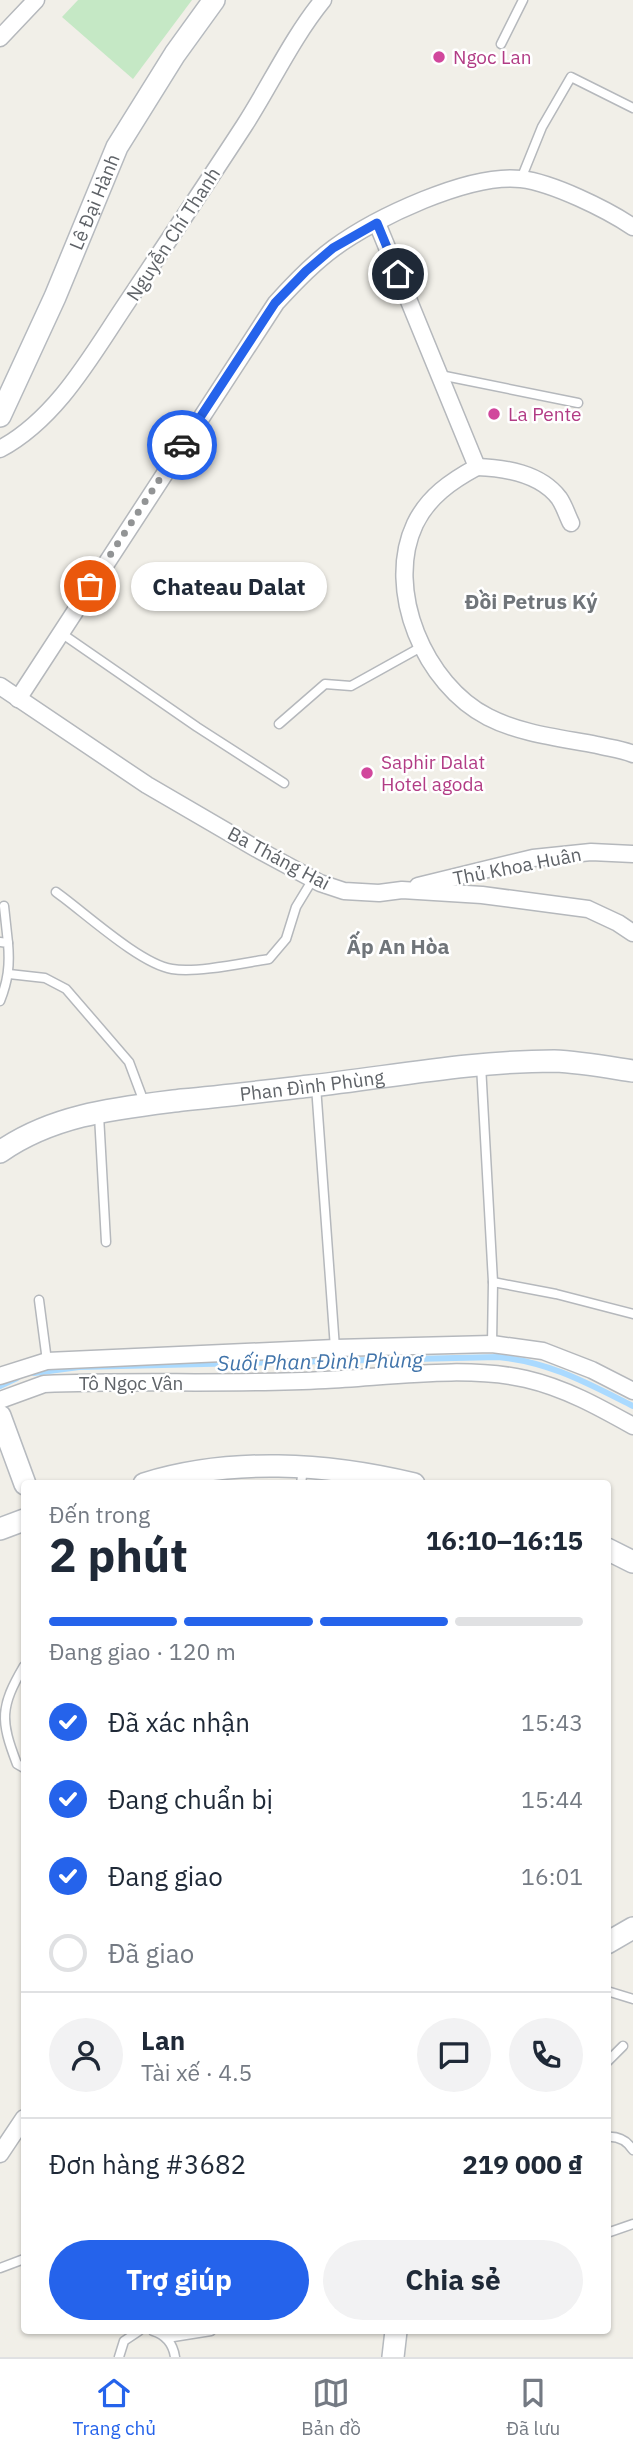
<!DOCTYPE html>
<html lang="vi">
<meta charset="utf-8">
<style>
body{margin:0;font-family:"IBM Plex Sans",sans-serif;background:#f2f2f3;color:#1f2937;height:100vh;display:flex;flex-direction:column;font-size:26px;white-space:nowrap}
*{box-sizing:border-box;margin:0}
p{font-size:23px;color:#747a83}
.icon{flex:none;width:38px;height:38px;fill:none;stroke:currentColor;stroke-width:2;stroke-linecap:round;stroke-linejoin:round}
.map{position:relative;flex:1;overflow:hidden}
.drawer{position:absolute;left:21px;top:1480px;width:590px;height:854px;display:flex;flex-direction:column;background:#fff;border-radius:7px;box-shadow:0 2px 5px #0004}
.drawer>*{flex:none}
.pin{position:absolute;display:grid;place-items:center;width:60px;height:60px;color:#fff;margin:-30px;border:4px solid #fff;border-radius:50%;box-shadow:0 2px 7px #0007}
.courier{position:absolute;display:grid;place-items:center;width:70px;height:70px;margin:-35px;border:5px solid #2563eb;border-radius:50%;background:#fff;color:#222;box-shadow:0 2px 9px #0007}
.bubble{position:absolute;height:49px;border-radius:24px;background:#fff;box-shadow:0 2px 5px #0004;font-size:23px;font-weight:700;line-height:49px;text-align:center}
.headline em{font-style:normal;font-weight:700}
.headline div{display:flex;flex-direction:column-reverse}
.headline{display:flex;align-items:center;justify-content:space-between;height:119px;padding:0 28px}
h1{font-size:46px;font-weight:700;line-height:52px}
.bar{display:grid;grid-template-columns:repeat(4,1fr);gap:10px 7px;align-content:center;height:84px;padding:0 28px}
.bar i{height:9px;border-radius:5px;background:#e0e1e3}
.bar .on{background:#2563eb}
.bar p{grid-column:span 4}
.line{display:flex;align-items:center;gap:18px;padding:0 28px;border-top:2px solid #e0e1e3}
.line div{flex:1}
.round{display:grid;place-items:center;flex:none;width:74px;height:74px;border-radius:37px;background:#f2f2f3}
ol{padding:0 28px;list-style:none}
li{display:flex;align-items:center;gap:21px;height:77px}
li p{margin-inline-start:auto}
li .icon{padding:7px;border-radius:50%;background:#2563eb;color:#fff;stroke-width:4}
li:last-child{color:#747a83}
li i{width:38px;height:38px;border:4px solid #e0e1e3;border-radius:50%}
.cta{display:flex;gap:14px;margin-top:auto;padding:14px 28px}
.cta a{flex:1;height:80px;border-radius:42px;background:#2563eb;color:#fff;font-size:28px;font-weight:700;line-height:80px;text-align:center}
.cta a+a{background:#f2f2f3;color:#1f2937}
.tabs{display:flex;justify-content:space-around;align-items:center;height:98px;border-top:2px solid #e0e1e3;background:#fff;font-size:19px;color:#747a83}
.tabs a{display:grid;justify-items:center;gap:4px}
.tabs .on{color:#2563eb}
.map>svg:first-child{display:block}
.green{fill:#c5e8c5}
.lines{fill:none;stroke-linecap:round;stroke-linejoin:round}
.stream{stroke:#aadaff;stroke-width:6}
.lane-casing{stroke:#b5b8bc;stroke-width:11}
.street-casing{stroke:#b5b8bc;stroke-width:19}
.secondary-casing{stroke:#b6babf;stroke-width:24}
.lane{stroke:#fff;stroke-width:8}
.street{stroke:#fff;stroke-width:16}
.secondary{stroke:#fff;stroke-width:21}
.done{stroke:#929495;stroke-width:7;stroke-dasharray:0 12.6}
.route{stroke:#2563eb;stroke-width:9}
.hotel-dot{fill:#d1479c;stroke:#fff;stroke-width:2.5}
.labels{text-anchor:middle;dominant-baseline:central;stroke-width:5;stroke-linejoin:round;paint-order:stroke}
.hotel-label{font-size:19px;fill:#b23c85;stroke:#fff;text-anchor:start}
.street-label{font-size:19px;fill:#5f6368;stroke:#fff}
.neighbourhood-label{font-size:21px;font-weight:bold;fill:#70757a;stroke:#fff}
.water-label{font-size:21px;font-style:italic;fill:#4174aa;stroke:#fff}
</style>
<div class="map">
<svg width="633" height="2357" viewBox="0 0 633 2357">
<rect width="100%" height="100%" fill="#f1efe8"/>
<path class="green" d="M78,0H192L133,79L62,17Z"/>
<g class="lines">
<g class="stream">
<path d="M34,1373L79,1367L498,1357C550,1362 587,1383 633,1406"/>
<path d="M0,1386L17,1378"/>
</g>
<g class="lane-casing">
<g id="lane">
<path d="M501,44L523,0"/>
<path d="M521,179L542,127L571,77L633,108"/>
<path d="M440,375L578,403"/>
<path d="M61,633L197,727L284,783"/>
<path d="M279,724L325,684L351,686L423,646"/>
<path d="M56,892C84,912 140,964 172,969C198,973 243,963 269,959L286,939L296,907L313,879"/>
<path d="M4,906L8,943"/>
<path d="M0,942L8,943C10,965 8,981 0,1001"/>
<path d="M9,974L45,978L66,989L129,1062L144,1102"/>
<path d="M481,1065L493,1282L492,1344"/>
<path d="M316,1086L335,1348"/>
<path d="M99,1115L106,1242"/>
<path d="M493,1282L556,1294L633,1314"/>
<path d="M39,1300L47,1361"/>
<path d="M301,1484L303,1468"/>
<path d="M24,1666C0,1707 0,1720 17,1764L24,1768"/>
<path d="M607,1991L633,1999"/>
<path d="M607,2062L623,2046"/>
<path d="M607,2137C618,2136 627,2141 633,2150"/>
<path d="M607,2233L633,2224"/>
<path d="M0,2268L24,2259"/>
<path d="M153,2331C166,2335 173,2344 175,2357"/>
<path d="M167,2338L211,2331"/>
<path d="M119,2357L124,2341L139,2331"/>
</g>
</g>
<g class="street-casing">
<g id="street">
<path d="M0,38L36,0"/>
<path d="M377,223L477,467C451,481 428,497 415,524C384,590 425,685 488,717C521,734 561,738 597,745C609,748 622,749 633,754"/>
<path d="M0,449C56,419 90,358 124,307C164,247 205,186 244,126C271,84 292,38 323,0"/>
<path d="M477,467C505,468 540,473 559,498C564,505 567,515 571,523"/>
<path d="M0,686L147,785L257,849L320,883L344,891L379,893L402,890L482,895L588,909L618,923L633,933"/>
<path d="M18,699L276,303C294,283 312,264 334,248C375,218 469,173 521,179C553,183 606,209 633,227"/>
<path d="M418,886L533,858L591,852L633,854"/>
<path d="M0,1376L47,1361L335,1348L492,1344L543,1351L592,1370L633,1391"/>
<path d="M0,1400L44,1384C137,1380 231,1385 325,1380C388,1377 465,1365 526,1379C565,1388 599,1407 633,1426"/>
<path d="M0,2154L24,2118"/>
</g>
</g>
<g class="secondary-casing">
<g id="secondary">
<path id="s1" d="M0,416L55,297L117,147L175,54L214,0"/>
<path id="s2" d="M0,1152C54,1114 119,1108 182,1100C225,1096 267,1091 310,1086C390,1077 472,1061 554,1061C580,1062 607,1067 633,1071"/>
<path d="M0,1416L25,1484"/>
<path d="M144,1484C230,1457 327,1463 414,1484"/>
<path d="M0,1529L24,1520"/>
<path d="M607,1549L633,1562"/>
<path d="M607,1943L633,1928"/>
<path d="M393,2357L396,2331"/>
</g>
</g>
<use href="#lane" class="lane"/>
<use href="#street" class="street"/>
<use href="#secondary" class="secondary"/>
</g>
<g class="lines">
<path class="done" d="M90,586L182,445"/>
<path class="route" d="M182,445L275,303L306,271L333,248L377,223L398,274"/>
</g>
<g class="hotel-dot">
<circle cx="439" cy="57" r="7"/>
<circle cx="494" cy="414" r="7"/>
<circle cx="367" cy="773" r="7"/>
</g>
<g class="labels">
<g class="hotel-label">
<text x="453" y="57">Ngoc Lan</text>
<text x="508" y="414">La Pente</text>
<text x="381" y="762">Saphir Dalat<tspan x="381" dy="22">Hotel agoda</tspan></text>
</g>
<g class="street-label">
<text stroke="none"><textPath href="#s1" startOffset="234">Lê Đại Hành</textPath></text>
<text transform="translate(173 234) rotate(-57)">Nguyễn Chí Thanh</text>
<text transform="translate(279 858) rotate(28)">Ba Tháng Hai</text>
<text transform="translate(517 866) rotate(-11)">Thủ Khoa Huân</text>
<text stroke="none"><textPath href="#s2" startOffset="322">Phan Đình Phùng</textPath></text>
<text x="131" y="1383">Tô Ngọc Vân</text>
</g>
<g class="neighbourhood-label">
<text x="531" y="601">Đồi Petrus Ký</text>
<text x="398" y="946">Ấp An Hòa</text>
</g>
<g class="water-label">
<text transform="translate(320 1361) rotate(-1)">Suối Phan Đình Phùng</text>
</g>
</g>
</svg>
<div class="pin" style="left:90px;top:586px;background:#ea580c"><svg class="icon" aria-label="bag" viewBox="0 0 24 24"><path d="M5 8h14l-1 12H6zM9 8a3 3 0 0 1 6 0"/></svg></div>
<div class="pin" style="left:398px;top:274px;background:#1f2937"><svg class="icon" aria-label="home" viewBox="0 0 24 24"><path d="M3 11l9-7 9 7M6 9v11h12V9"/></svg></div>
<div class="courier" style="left:182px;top:445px"><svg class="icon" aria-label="car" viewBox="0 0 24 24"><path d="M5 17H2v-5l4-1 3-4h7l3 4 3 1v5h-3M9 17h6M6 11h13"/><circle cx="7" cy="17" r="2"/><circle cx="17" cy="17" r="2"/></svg></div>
<div class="bubble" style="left:131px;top:562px;width:196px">Chateau Dalat</div>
<section class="drawer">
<div class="headline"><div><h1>2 phút</h1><p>Đến trong</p></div><em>16:10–16:15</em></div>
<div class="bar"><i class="on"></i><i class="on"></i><i class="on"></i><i></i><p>Đang giao · 120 m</p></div>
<ol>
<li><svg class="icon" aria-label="check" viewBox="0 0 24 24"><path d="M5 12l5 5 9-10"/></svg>Đã xác nhận<p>15:43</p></li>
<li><svg class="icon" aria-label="check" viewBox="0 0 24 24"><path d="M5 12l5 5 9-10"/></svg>Đang chuẩn bị<p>15:44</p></li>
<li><svg class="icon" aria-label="check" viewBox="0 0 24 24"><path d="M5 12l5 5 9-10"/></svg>Đang giao<p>16:01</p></li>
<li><i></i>Đã giao</li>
</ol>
<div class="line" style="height:126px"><a class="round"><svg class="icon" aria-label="person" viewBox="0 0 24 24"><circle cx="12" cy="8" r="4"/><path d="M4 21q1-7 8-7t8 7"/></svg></a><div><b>Lan</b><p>Tài xế · 4.5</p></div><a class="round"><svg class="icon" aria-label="chat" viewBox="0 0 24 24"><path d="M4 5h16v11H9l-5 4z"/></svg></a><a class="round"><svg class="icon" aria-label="phone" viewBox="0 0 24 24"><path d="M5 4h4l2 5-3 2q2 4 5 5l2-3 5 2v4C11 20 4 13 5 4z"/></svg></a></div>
<div class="line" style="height:91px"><div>Đơn hàng #3682</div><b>219 000 ₫</b></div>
<div class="cta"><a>Trợ giúp</a><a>Chia sẻ</a></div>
</section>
</div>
<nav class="tabs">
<a class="on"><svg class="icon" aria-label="home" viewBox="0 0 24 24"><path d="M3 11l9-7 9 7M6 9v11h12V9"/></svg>Trang chủ</a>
<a><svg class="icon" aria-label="map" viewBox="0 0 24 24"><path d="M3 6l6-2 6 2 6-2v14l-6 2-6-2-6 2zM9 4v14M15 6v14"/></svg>Bản đồ</a>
<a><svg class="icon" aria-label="saved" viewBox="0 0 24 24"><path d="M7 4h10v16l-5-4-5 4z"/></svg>Đã lưu</a>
</nav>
